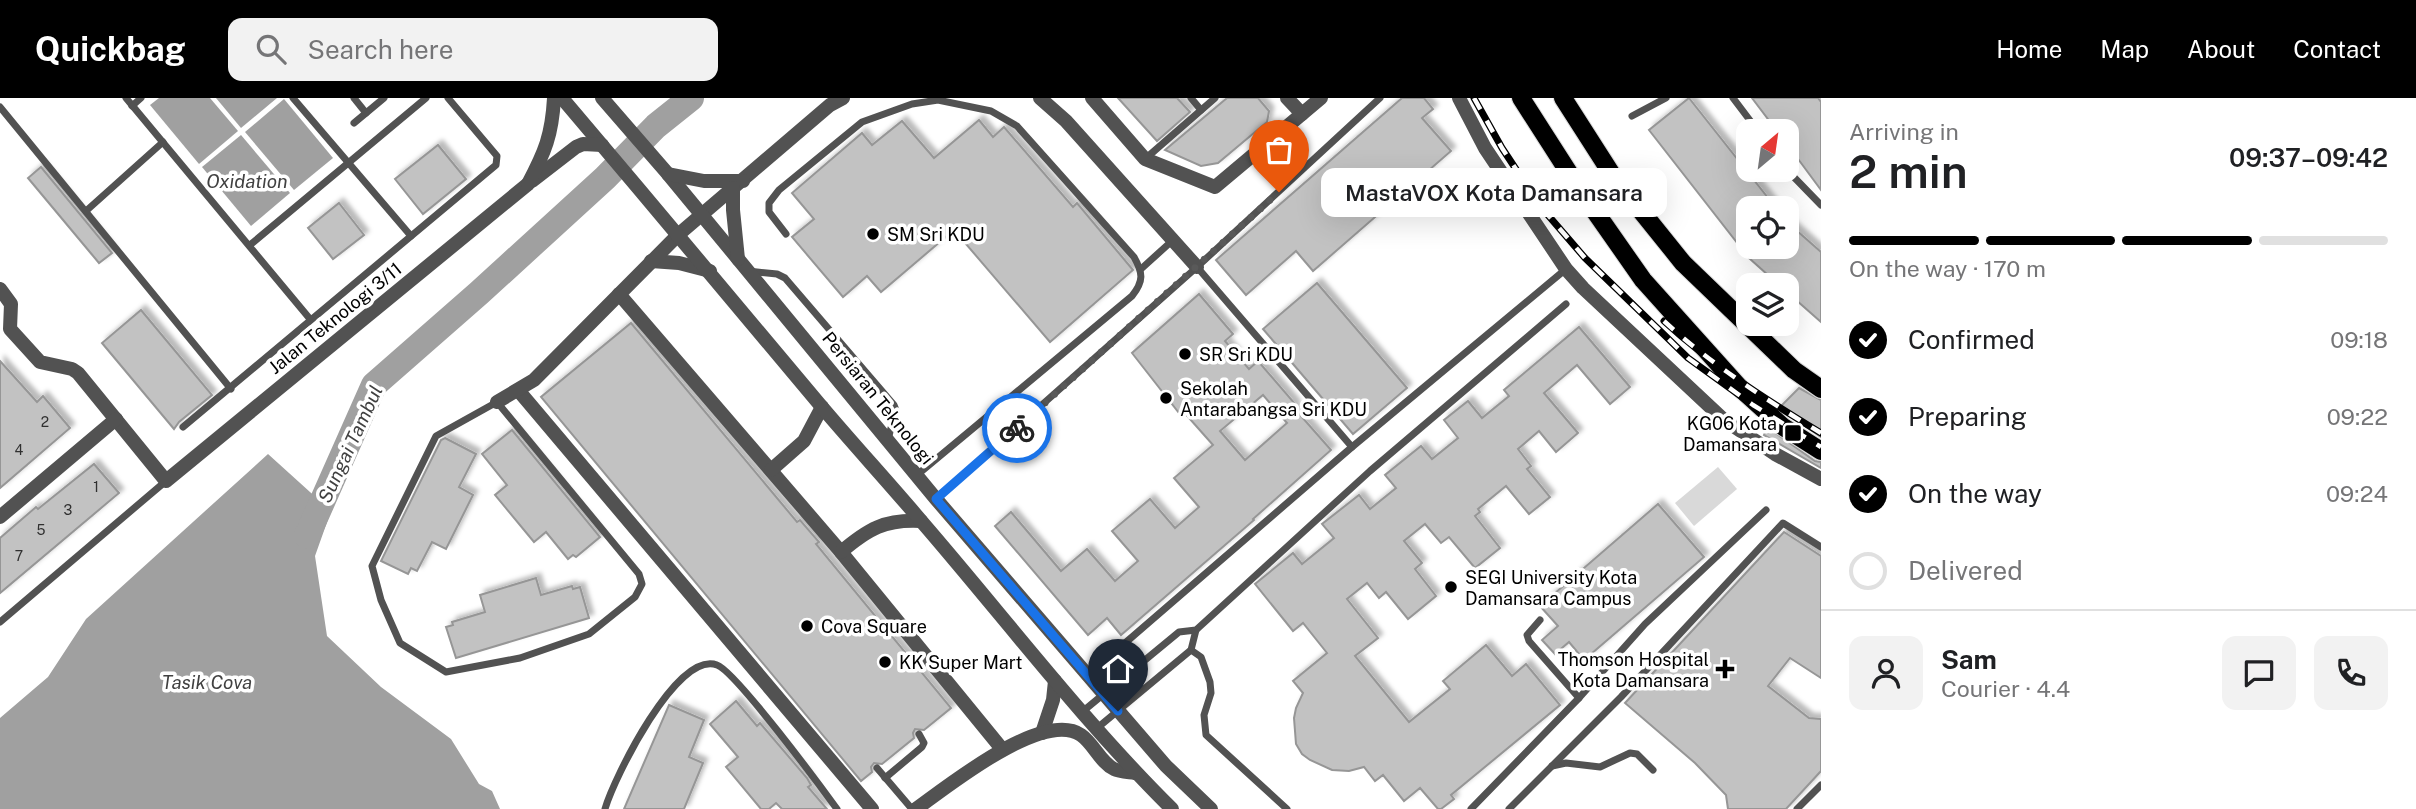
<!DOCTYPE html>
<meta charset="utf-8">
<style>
body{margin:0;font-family:"Public Sans",sans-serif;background:#f2f2f2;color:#202124;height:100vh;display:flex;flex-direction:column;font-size:26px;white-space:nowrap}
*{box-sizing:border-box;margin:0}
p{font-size:23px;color:#757577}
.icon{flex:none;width:38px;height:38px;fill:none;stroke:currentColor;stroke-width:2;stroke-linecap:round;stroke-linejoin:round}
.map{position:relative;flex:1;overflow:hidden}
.details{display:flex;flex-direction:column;background:#fff;width:595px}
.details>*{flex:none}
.needle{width:46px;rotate:29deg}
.controls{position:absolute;left:1736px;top:21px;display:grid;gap:14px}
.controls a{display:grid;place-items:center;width:63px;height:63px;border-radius:14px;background:#fff;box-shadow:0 7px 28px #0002;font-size:35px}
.pin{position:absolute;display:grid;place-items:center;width:60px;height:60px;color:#fff;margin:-72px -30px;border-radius:50% 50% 50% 0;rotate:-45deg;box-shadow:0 0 7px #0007}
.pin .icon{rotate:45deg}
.courier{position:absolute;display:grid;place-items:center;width:70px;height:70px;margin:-35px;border:5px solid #1a73e8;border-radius:50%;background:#fff;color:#222;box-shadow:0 2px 9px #0007}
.bubble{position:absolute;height:49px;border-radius:14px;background:#fff;box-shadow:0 7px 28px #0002;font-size:23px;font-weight:600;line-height:49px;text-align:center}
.head em{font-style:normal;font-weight:600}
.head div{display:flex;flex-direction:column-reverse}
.head{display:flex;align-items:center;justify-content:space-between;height:119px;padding:0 28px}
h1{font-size:46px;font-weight:600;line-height:52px}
.bar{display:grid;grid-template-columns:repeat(4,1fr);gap:10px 7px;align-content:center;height:84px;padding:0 28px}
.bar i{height:9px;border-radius:5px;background:#e0e0e0}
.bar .active{background:#000}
.bar p{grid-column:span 4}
.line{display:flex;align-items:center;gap:18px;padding:0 28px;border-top:2px solid #e0e0e0}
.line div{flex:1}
.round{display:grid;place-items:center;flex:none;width:74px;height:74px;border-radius:14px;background:#f2f2f2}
ol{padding:0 28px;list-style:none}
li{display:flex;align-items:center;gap:21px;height:77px}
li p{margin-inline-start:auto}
li .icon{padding:7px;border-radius:50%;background:#000;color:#fff;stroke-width:4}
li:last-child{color:#757577}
li i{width:38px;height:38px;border:4px solid #e0e0e0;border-radius:50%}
header{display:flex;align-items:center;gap:42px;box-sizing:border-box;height:98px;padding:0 35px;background:#000;color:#fff}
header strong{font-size:33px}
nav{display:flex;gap:38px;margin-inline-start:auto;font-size:24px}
.search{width:490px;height:63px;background:#f2f2f2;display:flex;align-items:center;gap:18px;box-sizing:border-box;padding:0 24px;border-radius:14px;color:#757577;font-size:26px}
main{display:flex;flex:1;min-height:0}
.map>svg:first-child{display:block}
.green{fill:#d9d9d9}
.water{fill:#a0a0a0}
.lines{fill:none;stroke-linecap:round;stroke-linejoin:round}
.river{stroke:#a0a0a0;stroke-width:26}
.building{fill:#c2c2c2;stroke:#969696;stroke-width:2;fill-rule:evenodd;filter:url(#shadow)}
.primary-casing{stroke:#dbdbdb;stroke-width:20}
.service{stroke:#525252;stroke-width:7}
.minor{stroke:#525252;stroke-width:14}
.tertiary{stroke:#525252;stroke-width:14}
.primary{stroke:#000;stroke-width:18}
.rail-casing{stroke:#000;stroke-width:7}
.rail{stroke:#fff;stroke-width:4.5;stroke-dasharray:13;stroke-linecap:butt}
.done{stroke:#595959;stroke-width:7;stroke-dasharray:0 12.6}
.route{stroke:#1a73e8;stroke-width:9}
.poi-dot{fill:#000;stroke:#fff;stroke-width:2.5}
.labels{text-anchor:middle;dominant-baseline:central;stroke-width:7;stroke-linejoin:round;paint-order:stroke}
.number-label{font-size:14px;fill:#303030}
.poi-label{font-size:18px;fill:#000;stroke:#fff;text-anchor:start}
.street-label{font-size:18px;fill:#000;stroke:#fff}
.water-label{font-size:19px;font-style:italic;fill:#414141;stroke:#fff}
</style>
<header>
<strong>Quickbag</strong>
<div class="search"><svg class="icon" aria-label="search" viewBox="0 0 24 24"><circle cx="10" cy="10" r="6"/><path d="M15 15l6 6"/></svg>Search here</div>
<nav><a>Home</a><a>Map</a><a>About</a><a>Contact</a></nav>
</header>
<main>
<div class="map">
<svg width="1821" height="711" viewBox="0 0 1821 711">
<defs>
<filter id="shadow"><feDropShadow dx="4.5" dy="-4.5" stdDeviation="2" flood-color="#0004"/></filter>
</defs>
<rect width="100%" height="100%" fill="#fff"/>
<path class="green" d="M1718,369L1737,391L1694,428L1675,405Z"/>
<g class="water">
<path d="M159,0H210L238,33L199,66L150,7Z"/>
<path d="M216,0H277L241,30Z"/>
<path d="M284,1L333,60L294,92L245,34Z"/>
<path d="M241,37L290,95L251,128L202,69Z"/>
<path d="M268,356L331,413L315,458L327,538L381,589L451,641L479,686L492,693L500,711H0V620L48,579L86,521Z"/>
</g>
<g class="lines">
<path class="river" d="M307,438L374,287L479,195L605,80L656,28L691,0"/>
</g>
<g class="building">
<path d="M1118,0H1177L1190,14L1157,43Z"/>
<path d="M1227,0H1258L1269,13L1267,24L1218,65L1201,68L1165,52Z"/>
<path d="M1402,0H1424L1433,11L1422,20L1451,53L1313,173L1296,153L1246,197L1216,162Z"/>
<path d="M1689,0L1776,110H1748V149H1787V124L1821,154V224L1787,194V187H1779L1749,160L1649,32Z"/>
<path d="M1752,0H1818L1821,4V92L1787,46V33H1777Z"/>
<path d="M979,22L993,39L1004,29L1073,109L1077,105L1133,172L1050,244L954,132L881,194L867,178L843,199L792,139L814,121L792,95L862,35L872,47L902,23L934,60Z"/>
<path d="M438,47L466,81L423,116L395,81Z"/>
<path d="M41,69L112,155L99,165L28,80Z"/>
<path d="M339,105L364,137L333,161L308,130Z"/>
<path d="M1317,185L1407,290L1353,336L1263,231Z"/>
<path d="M1199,196L1233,236L1225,243L1249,271L1258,263L1296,307L1293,309L1331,352L1253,421L1254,422L1121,537L1107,520L1088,537L995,428L1011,414L1061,473L1087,451L1115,483L1138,463L1112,433L1150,401L1175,430L1199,409L1174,380L1213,347L1182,312L1179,315L1132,255ZM1263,297L1287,325L1245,362L1220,333Z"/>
<path d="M141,212L212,297L179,324L174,331L102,245Z"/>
<path d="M631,225L797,424L800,422L819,444L816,446L951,610L924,632L915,631L913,635L914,640L882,666L874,665L871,669L872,674L861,683L541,299Z"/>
<path d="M1579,229L1630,289L1610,306L1577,267L1544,295L1578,335L1556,354L1539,333L1518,351L1531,368L1527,371L1550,399L1529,416L1506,388L1478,411L1480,414L1475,418L1500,450L1475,470L1449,439L1441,445L1425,426L1404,443L1422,465L1415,471L1436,498L1408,521L1386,494L1379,500L1367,485L1347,501L1378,540L1355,558L1409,624L1450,591L1443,583L1486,547L1512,578L1526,566L1560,607L1451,697L1454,701L1441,711H1438L1420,690L1404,703L1383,677L1375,683L1364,669L1349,673L1332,672L1310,662L1302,656L1296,646L1294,620L1296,610L1303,595L1293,583L1327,555L1303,525L1293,533L1255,486L1293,455L1302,466L1334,440L1322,426L1359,397L1370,411L1396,390L1385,377L1421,348L1432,361L1458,340L1444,322L1468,303L1482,320L1509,298L1504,292Z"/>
<path d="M0,263L37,304L43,298L70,330L0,390Z"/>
<path d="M1799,290L1821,302V339L1779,310Z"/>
<path d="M1767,329L1815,363L1821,364V370L1764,337Z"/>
<path d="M512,332L600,439L576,459L573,457L568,461L546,434L534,444L495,397L507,387L482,356Z"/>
<path d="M445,340L476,356L459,389L473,397L446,451L432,444L417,473L411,470L408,476L381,463L441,342Z"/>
<path d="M94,366L119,395L0,495V440L36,409L38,411Z"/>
<path d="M1658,406L1704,459L1584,562L1569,544L1555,556L1542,542L1558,528L1540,508Z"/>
<path d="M1784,434L1821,458V580L1790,560L1768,588L1809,620L1821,621V673L1786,711H1728L1726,697L1695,665L1625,605Z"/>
<path d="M536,480L541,497L572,488L573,491L580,489L589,520L456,560L446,529L453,527L452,524L485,514L480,497Z"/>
<path d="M736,603L757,628L760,625L807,680L811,687L808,689L827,711H782L776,705L769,711H761L726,669L738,659L710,626Z"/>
<path d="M669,607L704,622L689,659L703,665L684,711H624Z"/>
</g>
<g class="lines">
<g class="primary-casing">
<g id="primary">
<path d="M1521,0L1580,92L1643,182L1740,290L1782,328L1821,353"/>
<path d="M1563,0L1613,78L1683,165L1794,272L1821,291"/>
</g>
</g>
<g class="service">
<path d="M126,0L310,221"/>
<path d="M293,0L411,138"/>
<path d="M354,0L366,15"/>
<path d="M1191,0L1201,12"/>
<path d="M1733,0L1758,33"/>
<path d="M132,8L141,0"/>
<path d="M0,9L231,291"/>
<path d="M1632,18L1666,0"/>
<path d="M354,25L384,0"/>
<path d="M1145,61L1215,0"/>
<path d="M1787,72L1821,107"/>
<path d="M86,113L163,44"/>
<path d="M786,136L769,114V105L779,92L862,24L912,6L938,2L991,13L1017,28L1134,159C1143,175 1144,183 1132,198L917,377"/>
<path d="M250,147L426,0"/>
<path d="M1197,169L1352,349"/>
<path d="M1141,171L1173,142"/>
<path d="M748,173L777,176L785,180L894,307L896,312L888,341"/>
<path d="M497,304L639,476L642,486L635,499L589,536L520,560L446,574L400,545L381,502L372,468L436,338Z"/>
<path d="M183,329L496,67L497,58L448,0"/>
<path d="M936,401L1197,169L1380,0"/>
<path d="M1540,522L1527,537L1529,543L1579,600"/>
<path d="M0,524L166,383"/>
<path d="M1191,552L1201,559L1210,584L1211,595L1204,617L1206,637L1287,711"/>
<path d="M1088,577L1352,349L1566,171"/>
<path d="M1082,614L1179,534L1196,532L1370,373L1566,206"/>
<path d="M1096,631L1191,552L1196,532"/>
<path d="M1552,668L1566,665L1600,669L1630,655L1637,656L1653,672"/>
<path d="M877,670L912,711"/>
<path d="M885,680L922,649L924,645L919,636"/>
<path d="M605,711C614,680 677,552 717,567C735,573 821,689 837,711"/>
<path d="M1471,711L1579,600L1645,526L1766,412"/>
<path d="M1509,711L1621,599L1783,425L1821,449"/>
<path d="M1797,711L1821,687"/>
</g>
<g class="minor">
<path d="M1040,0L1066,23L1197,169"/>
<path d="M1092,0L1145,61L1215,89L1321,0"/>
<path d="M1287,0L1302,16"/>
<path d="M1459,0L1485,50L1566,171L1583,190L1723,321L1775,356L1821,381"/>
<path d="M651,163L679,165L710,173"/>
<path d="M0,191L11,206L10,231L40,264L72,271L78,275L166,383L528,86"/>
<path d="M619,196L841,454L1002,651"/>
<path d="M518,292L872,711"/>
<path d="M497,304L534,282L679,136L830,7L843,0"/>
<path d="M771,372L804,343L822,309"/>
<path d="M0,419L116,321"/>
<path d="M841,454C868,431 885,421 921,423"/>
<path d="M1042,635L1053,602L1055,583"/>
<path d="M916,711C947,689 1043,611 1081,637C1093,645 1101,665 1114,671C1120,674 1129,674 1135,675"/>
</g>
<g class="tertiary">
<path d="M562,0C649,102 734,205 821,308C854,347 889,385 922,424C1005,520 1082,622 1172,711"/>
<path d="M602,0L668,76L936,401L1166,668L1211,711"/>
<path d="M668,76L704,83H743"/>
<path d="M532,83L576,49L583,46L602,47"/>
<path d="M528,86C545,54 552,37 554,0"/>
<path d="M733,90V112L738,161"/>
</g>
<use href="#primary" class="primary"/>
<g class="rail-casing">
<g id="rail">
<path d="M1474,0L1502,50L1541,109L1585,160L1688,260L1753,307L1821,349"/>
<path d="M1664,223C1712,267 1765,301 1821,335"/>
</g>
</g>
<use href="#rail" class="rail"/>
</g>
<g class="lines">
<path class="done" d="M1017,330L1279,94"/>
<path class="route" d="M1017,330L936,401L1118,613"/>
</g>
<g class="poi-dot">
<circle cx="873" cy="136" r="7"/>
<circle cx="1185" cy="256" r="7"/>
<circle cx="1166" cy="300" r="7"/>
<rect x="1784" y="326" width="18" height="18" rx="3.5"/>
<circle cx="1451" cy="489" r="7"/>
<circle cx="807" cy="528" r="7"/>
<circle cx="885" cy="564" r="7"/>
<path d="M1721.5 560.5h7v7h7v7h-7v7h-7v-7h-7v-7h7z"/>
</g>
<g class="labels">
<g class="number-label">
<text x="45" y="324">2</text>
<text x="19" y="352">4</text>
<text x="96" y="389">1</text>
<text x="68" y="412">3</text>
<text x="41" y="432">5</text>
<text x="19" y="458">7</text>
</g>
<g class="poi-label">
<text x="887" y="136">SM Sri KDU</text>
<text x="1199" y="256">SR Sri KDU</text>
<text x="1180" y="290">Sekolah<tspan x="1180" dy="21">Antarabangsa Sri KDU</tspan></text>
<text x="1777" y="325" text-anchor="end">KG06 Kota<tspan x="1777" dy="21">Damansara</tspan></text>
<text x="1465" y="479">SEGI University Kota<tspan x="1465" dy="21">Damansara Campus</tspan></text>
<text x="821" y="528">Cova Square</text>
<text x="1709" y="561" text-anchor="end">Thomson Hospital<tspan x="1709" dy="21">Kota Damansara</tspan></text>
<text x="899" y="564">KK Super Mart</text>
</g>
<g class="street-label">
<text transform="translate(335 220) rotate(-39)">Jalan Teknologi 3/11</text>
<text transform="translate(878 300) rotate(51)">Persiaran Teknologi</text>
</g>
<g class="water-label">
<text x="247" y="83">Oxidation</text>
<text transform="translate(350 346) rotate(-65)">Sungai Tambul</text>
<text x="207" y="584">Tasik Cova</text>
</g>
</g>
</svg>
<div class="controls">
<a><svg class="needle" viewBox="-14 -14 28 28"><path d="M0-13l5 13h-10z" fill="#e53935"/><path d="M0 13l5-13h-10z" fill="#757577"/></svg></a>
<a><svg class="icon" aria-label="locate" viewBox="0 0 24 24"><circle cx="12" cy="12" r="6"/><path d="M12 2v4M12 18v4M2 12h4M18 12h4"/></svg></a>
<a><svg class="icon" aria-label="layers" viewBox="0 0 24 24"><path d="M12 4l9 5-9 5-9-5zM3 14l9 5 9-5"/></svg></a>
</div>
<div class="pin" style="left:1279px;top:94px;background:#ea580c"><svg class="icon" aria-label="bag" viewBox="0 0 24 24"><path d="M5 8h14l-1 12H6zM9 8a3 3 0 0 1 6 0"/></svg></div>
<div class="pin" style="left:1118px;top:613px;background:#1f2937"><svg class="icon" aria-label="home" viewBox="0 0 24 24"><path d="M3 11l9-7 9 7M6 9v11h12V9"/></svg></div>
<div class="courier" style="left:1017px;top:330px"><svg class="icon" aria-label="bike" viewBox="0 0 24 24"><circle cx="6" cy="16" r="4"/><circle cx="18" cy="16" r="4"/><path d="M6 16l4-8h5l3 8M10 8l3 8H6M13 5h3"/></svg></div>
<div class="bubble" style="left:1321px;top:70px;width:346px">MastaVOX Kota Damansara</div>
</div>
<section class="details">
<div class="head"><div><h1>2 min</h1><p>Arriving in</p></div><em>09:37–09:42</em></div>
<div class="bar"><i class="active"></i><i class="active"></i><i class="active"></i><i></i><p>On the way · 170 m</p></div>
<ol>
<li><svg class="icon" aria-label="check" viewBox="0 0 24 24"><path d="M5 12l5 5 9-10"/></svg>Confirmed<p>09:18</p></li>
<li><svg class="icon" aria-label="check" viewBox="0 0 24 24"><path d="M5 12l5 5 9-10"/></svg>Preparing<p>09:22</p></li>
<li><svg class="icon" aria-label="check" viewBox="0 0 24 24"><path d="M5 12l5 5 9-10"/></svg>On the way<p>09:24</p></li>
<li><i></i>Delivered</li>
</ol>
<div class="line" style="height:126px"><a class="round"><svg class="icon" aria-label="person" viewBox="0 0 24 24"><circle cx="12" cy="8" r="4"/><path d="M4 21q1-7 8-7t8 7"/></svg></a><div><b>Sam</b><p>Courier · 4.4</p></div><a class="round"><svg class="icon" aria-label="chat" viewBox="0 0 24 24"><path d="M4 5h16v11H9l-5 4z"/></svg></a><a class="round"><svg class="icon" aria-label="phone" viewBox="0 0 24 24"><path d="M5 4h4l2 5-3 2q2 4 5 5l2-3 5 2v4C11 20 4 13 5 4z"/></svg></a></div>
</section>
</main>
